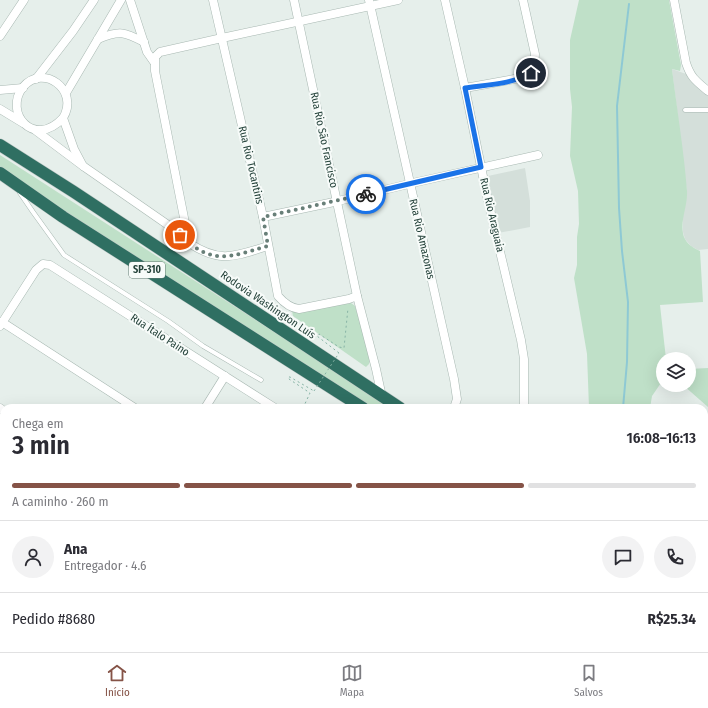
<!DOCTYPE html>
<html lang="pt">
<meta charset="utf-8">
<style>
body{margin:0;font-family:"Fira Sans Condensed",sans-serif;background:#f2f2f3;color:#2b2b33;height:100vh;display:flex;flex-direction:column;font-size:15px;white-space:nowrap}
*{box-sizing:border-box;margin:0}
p{font-size:13px;color:#7c7c81}
.icon{flex:none;width:22px;height:22px;fill:none;stroke:currentColor;stroke-width:2;stroke-linecap:round;stroke-linejoin:round}
.map{position:relative;flex:1;overflow:hidden}
.details{position:absolute;left:0px;top:404px;width:708px;height:248px;display:flex;flex-direction:column;background:#fff;border-radius:12px 12px 0 0;box-shadow:0 4px 16px #0002}
.details>*{flex:none}
.fabs{position:absolute;left:656px;top:352px;display:grid;gap:8px}
.fabs a{display:grid;place-items:center;width:40px;height:40px;border-radius:50%;background:#fff;box-shadow:0 4px 16px #0002;font-size:20px}
.pin{position:absolute;display:grid;place-items:center;width:34px;height:34px;color:#fff;margin:-17px;border:2px solid #fff;border-radius:50%;box-shadow:0 1px 4px #0007}
.courier{position:absolute;display:grid;place-items:center;width:40px;height:40px;margin:-20px;border:3px solid #1a73e8;border-radius:50%;background:#fff;color:#222;box-shadow:0 1px 5px #0007}
.summary em{font-style:normal;font-weight:600}
.summary div{display:flex;flex-direction:column-reverse}
.summary{display:flex;align-items:center;justify-content:space-between;height:68px;padding:0 12px}
h1{font-size:26px;font-weight:600;line-height:30px}
.bar{display:grid;grid-template-columns:repeat(4,1fr);gap:6px 4px;align-content:center;height:48px;padding:0 12px}
.bar i{height:5px;border-radius:3px;background:#e1e1e2}
.bar .on{background:#855347}
.bar p{grid-column:span 4}
.line{display:flex;align-items:center;gap:10px;padding:0 12px;border-top:1px solid #e1e1e2}
.line div{flex:1}
.round{display:grid;place-items:center;flex:none;width:42px;height:42px;border-radius:21px;background:#f2f2f3}
.menu{display:flex;justify-content:space-around;align-items:center;height:56px;border-top:1px solid #e1e1e2;background:#fff;font-size:11px;color:#7c7c81}
.menu a{display:grid;justify-items:center;gap:2px}
.menu .on{color:#855347}
.map>svg:first-child{display:block}
.built{fill:#d4dfda}
.green{fill:#bfe0c8}
.lines{fill:none;stroke-linecap:round;stroke-linejoin:round}
.stream{stroke:#8ec9d4;stroke-width:2}
.lane-casing{stroke:#a8b8b2;stroke-width:5}
.street-casing{stroke:#a8b8b2;stroke-width:9}
.secondary-casing{stroke:#a4bbb3;stroke-width:12}
.highway-casing{stroke:#c2cac8;stroke-width:13}
.path{stroke:#86b3a5;stroke-width:1;stroke-dasharray:2 3;stroke-linecap:butt}
.lane{stroke:#fff;stroke-width:4}
.street{stroke:#fff;stroke-width:8}
.secondary{stroke:#fff;stroke-width:11}
.highway{stroke:#2f6f62;stroke-width:12}
.path-bridge{stroke:#86b3a5;stroke-width:1;stroke-dasharray:2 3;stroke-linecap:butt}
.done{stroke:#687f78;stroke-width:4;stroke-dasharray:0 7.2}
.route{stroke:#1a73e8;stroke-width:5}
.labels{text-anchor:middle;dominant-baseline:central;stroke-width:4;stroke-linejoin:round;paint-order:stroke}
.shield{fill:#f7fbf9;stroke:#637a73;stroke-width:1}
.shield-label{font-size:10px;font-weight:bold;fill:#24423a}
.street-label{font-size:11px;fill:#24423a;stroke:#f7fbf9}
</style>
<div class="map">
<svg width="708" height="652" viewBox="0 0 708 652">
<rect width="100%" height="100%" fill="#e6efeb"/>
<g class="built">
<path d="M672,69L686,74L708,91V249L698,250L691,246L685,239L683,232V216L687,193Z"/>
<path d="M525,168L530,201V227L498,233L488,176Z"/>
</g>
<g class="green">
<path d="M579,0H669L681,65L680,71L672,69C677,110 684,151 687,191C688,206 679,222 684,237C687,244 693,248 700,251L703,302L660,305L666,359H663V380L652,396L650,408H589L587,354L574,278L577,265V237L579,224L578,191L570,156L572,107L570,89V40Z"/>
<path d="M0,155L392,408H369L0,173Z"/>
<path d="M351,303L355,306L370,357L369,364L366,367L293,316L292,311Z"/>
<path d="M708,368V407L683,385H689V369Z"/>
<path d="M520,648H668L669,649L665,652H520Z"/>
</g>
<g class="lines">
<g class="stream">
<path d="M623,408L627,362L628,302L622,251L619,208L617,106L629,4"/>
<path d="M644,648L645,652"/>
</g>
<g class="lane-casing">
<g id="lane">
<path d="M685,110H708"/>
<path d="M20,193L33,212L64,255L168,321L203,346L261,380"/>
</g>
</g>
<g class="street-casing">
<g id="street">
<path d="M130,0L147,52L154,62"/>
<path d="M213,0L263,217L278,296C284,303 290,308 299,309L349,299L357,296"/>
<path d="M294,0L357,296L376,369L382,397"/>
<path d="M369,0L454,379L457,399L454,408"/>
<path d="M445,0L465,88L488,201L521,340L524,359V408"/>
<path d="M674,0L686,63C691,78 696,81 708,91"/>
<path d="M0,36L24,0"/>
<path d="M98,39C120,30 124,32 144,42"/>
<path d="M36,79L73,31L94,0"/>
<path d="M465,88L520,78L526,76L534,69L535,54L523,0"/>
<path d="M0,90L23,88"/>
<path d="M66,93L121,0"/>
<path d="M0,109L23,123"/>
<path d="M63,118C34,149 3,113 23,87C43,63 80,90 63,118L74,149L83,166"/>
<path d="M35,130L83,166L171,227L189,243"/>
<path d="M263,217L334,202L417,182L538,155"/>
<path d="M268,246C235,256 221,264 189,243L155,71V57L160,52L222,38L398,0"/>
<path d="M2,322L135,408"/>
<path d="M0,326L36,270L43,264L50,265L275,408"/>
<path d="M0,408L4,411"/>
<path d="M205,408L225,376"/>
<path d="M0,500L4,503"/>
<path d="M0,587L4,590"/>
<path d="M94,648L100,652"/>
<path d="M232,648L238,652"/>
<path d="M373,648L380,652"/>
<path d="M49,652L52,648"/>
<path d="M305,652L307,648"/>
<path d="M468,652L470,648"/>
</g>
</g>
<g class="secondary-casing">
<path id="secondary" d="M518,652V648"/>
</g>
<g class="highway-casing">
<g id="highway">
<path d="M0,145L74,192L400,408"/>
<path d="M0,173L63,217L363,408"/>
<path d="M704,603L708,606"/>
<path d="M704,627L708,629"/>
</g>
</g>
<g class="path">
<path d="M339,353L317,336L319,334L339,347L344,348L348,308"/>
<path d="M303,408L310,393L289,379L288,377H290L314,391"/>
</g>
<use href="#lane" class="lane"/>
<use href="#street" class="street"/>
<use href="#secondary" class="secondary"/>
<use href="#highway" class="highway"/>
<path class="path-bridge" d="M314,391L339,353"/>
</g>
<g class="lines">
<path class="done" d="M180,235C213,266 229,257 268,246L263,217L366,194"/>
<path class="route" d="M366,194L481,167L465,88C485,85 514,84 531,73"/>
</g>
<g class="labels">
<rect class="shield" x="129" y="262" width="36" height="16" rx="3"/>
<g class="shield-label">
<text x="147" y="270">SP-310</text>
</g>
<g class="street-label">
<text transform="translate(324 140) rotate(78)">Rua Rio São Francisco</text>
<text transform="translate(251 165) rotate(77)">Rua Rio Tocantins</text>
<text transform="translate(492 215) rotate(77)">Rua Rio Araguaia</text>
<text transform="translate(422 239) rotate(77)">Rua Rio Amazonas</text>
<text transform="translate(268 305) rotate(34)">Rodovia Washington Luís</text>
<text transform="translate(160 335) rotate(33)">Rua Ítalo Paino</text>
</g>
</g>
</svg>
<div class="fabs">
<a><svg class="icon" aria-label="layers" viewBox="0 0 24 24"><path d="M12 4l9 5-9 5-9-5zM3 14l9 5 9-5"/></svg></a>
</div>
<div class="pin" style="left:180px;top:235px;background:#ea580c"><svg class="icon" aria-label="bag" viewBox="0 0 24 24"><path d="M5 8h14l-1 12H6zM9 8a3 3 0 0 1 6 0"/></svg></div>
<div class="pin" style="left:531px;top:73px;background:#1f2937"><svg class="icon" aria-label="home" viewBox="0 0 24 24"><path d="M3 11l9-7 9 7M6 9v11h12V9"/></svg></div>
<div class="courier" style="left:366px;top:194px"><svg class="icon" aria-label="bike" viewBox="0 0 24 24"><circle cx="6" cy="16" r="4"/><circle cx="18" cy="16" r="4"/><path d="M6 16l4-8h5l3 8M10 8l3 8H6M13 5h3"/></svg></div>
<section class="details">
<div class="summary"><div><h1>3 min</h1><p>Chega em</p></div><em>16:08–16:13</em></div>
<div class="bar"><i class="on"></i><i class="on"></i><i class="on"></i><i></i><p>A caminho · 260 m</p></div>
<div class="line" style="height:72px"><a class="round"><svg class="icon" aria-label="person" viewBox="0 0 24 24"><circle cx="12" cy="8" r="4"/><path d="M4 21q1-7 8-7t8 7"/></svg></a><div><b>Ana</b><p>Entregador · 4.6</p></div><a class="round"><svg class="icon" aria-label="chat" viewBox="0 0 24 24"><path d="M4 5h16v11H9l-5 4z"/></svg></a><a class="round"><svg class="icon" aria-label="phone" viewBox="0 0 24 24"><path d="M5 4h4l2 5-3 2q2 4 5 5l2-3 5 2v4C11 20 4 13 5 4z"/></svg></a></div>
<div class="line" style="height:52px"><div>Pedido #8680</div><b>R$25.34</b></div>
</section>
</div>
<nav class="menu">
<a class="on"><svg class="icon" aria-label="home" viewBox="0 0 24 24"><path d="M3 11l9-7 9 7M6 9v11h12V9"/></svg>Início</a>
<a><svg class="icon" aria-label="map" viewBox="0 0 24 24"><path d="M3 6l6-2 6 2 6-2v14l-6 2-6-2-6 2zM9 4v14M15 6v14"/></svg>Mapa</a>
<a><svg class="icon" aria-label="saved" viewBox="0 0 24 24"><path d="M7 4h10v16l-5-4-5 4z"/></svg>Salvos</a>
</nav>
